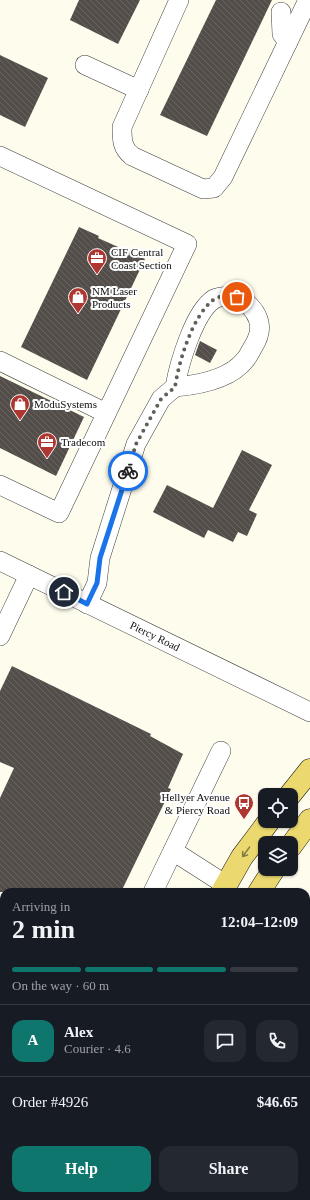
<!DOCTYPE html>
<meta charset="utf-8">
<style>
body{margin:0;font-family:Georgia,serif;background:#242831;color:#f1f3f6;height:100vh;display:flex;flex-direction:column;font-size:15px;white-space:nowrap}
*{box-sizing:border-box;margin:0}
p{font-size:13px;color:#9ea1a6}
.icon{flex:none;width:22px;height:22px;fill:none;stroke:currentColor;stroke-width:2;stroke-linecap:round;stroke-linejoin:round}
.map{position:relative;flex:1;overflow:hidden}
.drawer{position:absolute;left:0px;top:888px;width:310px;height:312px;display:flex;flex-direction:column;background:#171b24;border-radius:12px 12px 0 0;box-shadow:0 1px 3px #0004}
.drawer>*{flex:none}
.controls{position:absolute;left:258px;top:788px;display:grid;gap:8px}
.controls a{display:grid;place-items:center;width:40px;height:40px;border-radius:8px;background:#171b24;box-shadow:0 1px 3px #0004;font-size:20px}
.pin{position:absolute;display:grid;place-items:center;width:34px;height:34px;color:#fff;margin:-17px;border:2px solid #fff;border-radius:50%;box-shadow:0 1px 4px #0007}
.courier{position:absolute;display:grid;place-items:center;width:40px;height:40px;margin:-20px;border:3px solid #1a73e8;border-radius:50%;background:#fff;color:#222;box-shadow:0 1px 5px #0007}
.head em{font-style:normal;font-weight:800}
.head div{display:flex;flex-direction:column-reverse}
.head{display:flex;align-items:center;justify-content:space-between;height:68px;padding:0 12px}
h1{font-size:26px;font-weight:800;line-height:30px}
.bar{display:grid;grid-template-columns:repeat(4,1fr);gap:6px 4px;align-content:center;height:48px;padding:0 12px}
.bar i{height:5px;border-radius:3px;background:#363941}
.bar .on{background:#0f766e}
.bar p{grid-column:span 4}
.line{display:flex;align-items:center;gap:10px;padding:0 12px;border-top:1px solid #363941}
.line div{flex:1}
.round{display:grid;place-items:center;flex:none;width:42px;height:42px;border-radius:12px;background:#242831}
.action{display:flex;gap:8px;margin-top:auto;padding:8px 12px}
.action a{flex:1;height:46px;border-radius:12px;background:#0f766e;color:#fff;font-size:16px;font-weight:800;line-height:46px;text-align:center}
.action a+a{background:#242831;color:#f1f3f6}
.map>svg:first-child{display:block}
.building{fill:url(#building-back-hatch)}
.lines{fill:none;stroke-linecap:round;stroke-linejoin:round}
.minor-casing{stroke:#3f3f3f;stroke-width:20}
.major-casing{stroke:#1d1d1d;stroke-width:23}
.minor{stroke:#fff;stroke-width:19}
.major{stroke:#ebd86f;stroke-width:22}
.oneway{stroke:#877c42}
.done{stroke:#60605b;stroke-width:4;stroke-dasharray:0 7.2}
.route{stroke:#1a73e8;stroke-width:5}
.labels{text-anchor:middle;dominant-baseline:central;stroke-width:4;stroke-linejoin:round;paint-order:stroke}
.poi-label{font-size:11px;fill:#0c0c0c;stroke:#fff;text-anchor:start}
.street-label{font-size:11px;fill:#0c0c0c;stroke:#fff}
</style>
<div class="map">
<svg width="310" height="1200" viewBox="0 0 310 1200">
<defs>
<pattern id="building-back-hatch" width="6" height="6" patternUnits="userSpaceOnUse"><rect width="6" height="6" fill="#544e4a"/><path d="M-1 5l2 2M0 0l6 6M5-1l2 2" fill="none" stroke="#686360"/></pattern>
</defs>
<rect width="100%" height="100%" fill="#fdfced"/>
<g class="building">
<path d="M79,0H140L118,44L70,20Z"/>
<path d="M216,0H272L207,136L160,115Z"/>
<path d="M0,55L48,78L25,127L0,115Z"/>
<path d="M79,227L99,236L98,238L145,259L87,380L21,347Z"/>
<path d="M200,341L217,350L210,363L195,355Z"/>
<path d="M0,376L84,417L56,476L0,448Z"/>
<path d="M242,450L272,465L249,510L257,514L247,536L238,532L233,542L208,530L204,538L153,512L167,485L213,508Z"/>
<path d="M12,666L151,734L150,736L183,754L168,788L171,789L121,892H0V798L14,768L0,762V691Z"/>
</g>
<g class="lines">
<g class="minor-casing">
<g id="minor">
<path d="M179,0L122,127C122,140 122,148 132,156L203,189L214,188L223,177L308,0"/>
<path d="M281,12L282,34L288,42"/>
<path d="M85,65L139,90"/>
<path d="M0,156L187,244L59,513L0,485"/>
<path d="M0,361L106,413"/>
<path d="M0,561L310,712"/>
<path d="M87,604L97,583L100,558L136,444L161,399L175,387C179,364 194,312 214,299C220,296 228,296 235,297C244,298 255,310 258,319C262,329 258,339 253,347C250,352 248,357 245,360C230,379 198,385 175,387"/>
<path d="M0,636L29,575"/>
<path d="M173,851L226,885"/>
<path d="M153,892L221,751"/>
<path d="M306,954L310,956"/>
<path d="M3,1200L5,1196"/>
</g>
</g>
<g class="major-casing">
<g id="major">
<path d="M290,795L310,770"/>
<path d="M291,846L310,820"/>
<path d="M222,892L242,857L269,821"/>
<path d="M259,892L274,869"/>
<path d="M70,1200L72,1196"/>
<path d="M104,1200L106,1196"/>
</g>
</g>
<use href="#minor" class="minor"/>
<use href="#major" class="major"/>
</g>
<defs><path id="oneway-shaft" d="M-6 0H5M1.5-3L5.5 0L1.5 3" fill="none" stroke-width="1.6" stroke-linecap="round" stroke-linejoin="round"/></defs>
<use class="oneway" href="#oneway-shaft" transform="translate(246 852) rotate(126)"/>
<g class="lines">
<path class="done" d="M128,471L136,444L161,399L175,387C179,361 192,317 213,300C220,295 229,296 237,297"/>
<path class="route" d="M64,592L87,604L97,583L100,558L128,471"/>
</g>
<defs>
<g id="office-pin" transform="scale(1)"><path d="M0 17L-7.5 6A9.5 9.5 0 1 1 7.5 6Z" fill="#af3732" stroke="#fff"/><path d="M-6-3h4V-5.5h4V-3h4V5H-6ZM-1-4.5V-3h2v-1.5ZM-6 0V1H6V0Z" fill="#fff"/></g>
<g id="shop-pin" transform="scale(1)"><path d="M0 17L-7.5 6A9.5 9.5 0 1 1 7.5 6Z" fill="#af3732" stroke="#fff"/><path d="M-5-2.5h2.3a2.7 3.5 0 0 1 5.4 0H5L5.5 6h-11ZM-1.5-2.5h3a1.5 2.3 0 0 0-3 0Z" fill="#fff"/></g>
<g id="bus-pin" transform="scale(1)"><path d="M0 17L-7.5 6A9.5 9.5 0 1 1 7.5 6Z" fill="#af3732" stroke="#fff"/><path d="M-5-6H5V4H4V6H2V4H-2V6H-4V4H-5ZM-3.5-4V0h7V-4ZM-3.5 1.2v1.5H-2V1.2ZM2 1.2v1.5H3.5V1.2Z" fill="#fff"/></g>
</defs>
<g fill-rule="evenodd">
<use href="#office-pin" x="97" y="258"/>
<use href="#shop-pin" x="78" y="297"/>
<use href="#shop-pin" x="20" y="404"/>
<use href="#office-pin" x="47" y="442"/>
<use href="#bus-pin" x="244" y="803"/>
</g>
<g class="labels">
<g class="poi-label">
<text x="111" y="252">CIF Central<tspan x="111" dy="13">Coast Section</tspan></text>
<text x="92" y="291">NM Laser<tspan x="92" dy="13">Products</tspan></text>
<text x="34" y="404">ModuSystems</text>
<text x="61" y="442">Tradecom</text>
<text x="230" y="797" text-anchor="end">Hellyer Avenue<tspan x="230" dy="13">&amp; Piercy Road</tspan></text>
</g>
<g class="street-label">
<text transform="translate(155 636) rotate(26)">Piercy Road</text>
</g>
</g>
</svg>
<div class="controls">
<a><svg class="icon" aria-label="locate" viewBox="0 0 24 24"><circle cx="12" cy="12" r="6"/><path d="M12 2v4M12 18v4M2 12h4M18 12h4"/></svg></a>
<a><svg class="icon" aria-label="layers" viewBox="0 0 24 24"><path d="M12 4l9 5-9 5-9-5zM3 14l9 5 9-5"/></svg></a>
</div>
<div class="pin" style="left:237px;top:297px;background:#ea580c"><svg class="icon" aria-label="bag" viewBox="0 0 24 24"><path d="M5 8h14l-1 12H6zM9 8a3 3 0 0 1 6 0"/></svg></div>
<div class="pin" style="left:64px;top:592px;background:#1f2937"><svg class="icon" aria-label="home" viewBox="0 0 24 24"><path d="M3 11l9-7 9 7M6 9v11h12V9"/></svg></div>
<div class="courier" style="left:128px;top:471px"><svg class="icon" aria-label="bike" viewBox="0 0 24 24"><circle cx="6" cy="16" r="4"/><circle cx="18" cy="16" r="4"/><path d="M6 16l4-8h5l3 8M10 8l3 8H6M13 5h3"/></svg></div>
<section class="drawer">
<div class="head"><div><h1>2 min</h1><p>Arriving in</p></div><em>12:04–12:09</em></div>
<div class="bar"><i class="on"></i><i class="on"></i><i class="on"></i><i></i><p>On the way · 60 m</p></div>
<div class="line" style="height:72px"><b class="round" style="background:#0f766e;color:#fff">A</b><div><b>Alex</b><p>Courier · 4.6</p></div><a class="round"><svg class="icon" aria-label="chat" viewBox="0 0 24 24"><path d="M4 5h16v11H9l-5 4z"/></svg></a><a class="round"><svg class="icon" aria-label="phone" viewBox="0 0 24 24"><path d="M5 4h4l2 5-3 2q2 4 5 5l2-3 5 2v4C11 20 4 13 5 4z"/></svg></a></div>
<div class="line" style="height:52px"><div>Order #4926</div><b>$46.65</b></div>
<div class="action"><a>Help</a><a>Share</a></div>
</section>
</div>
